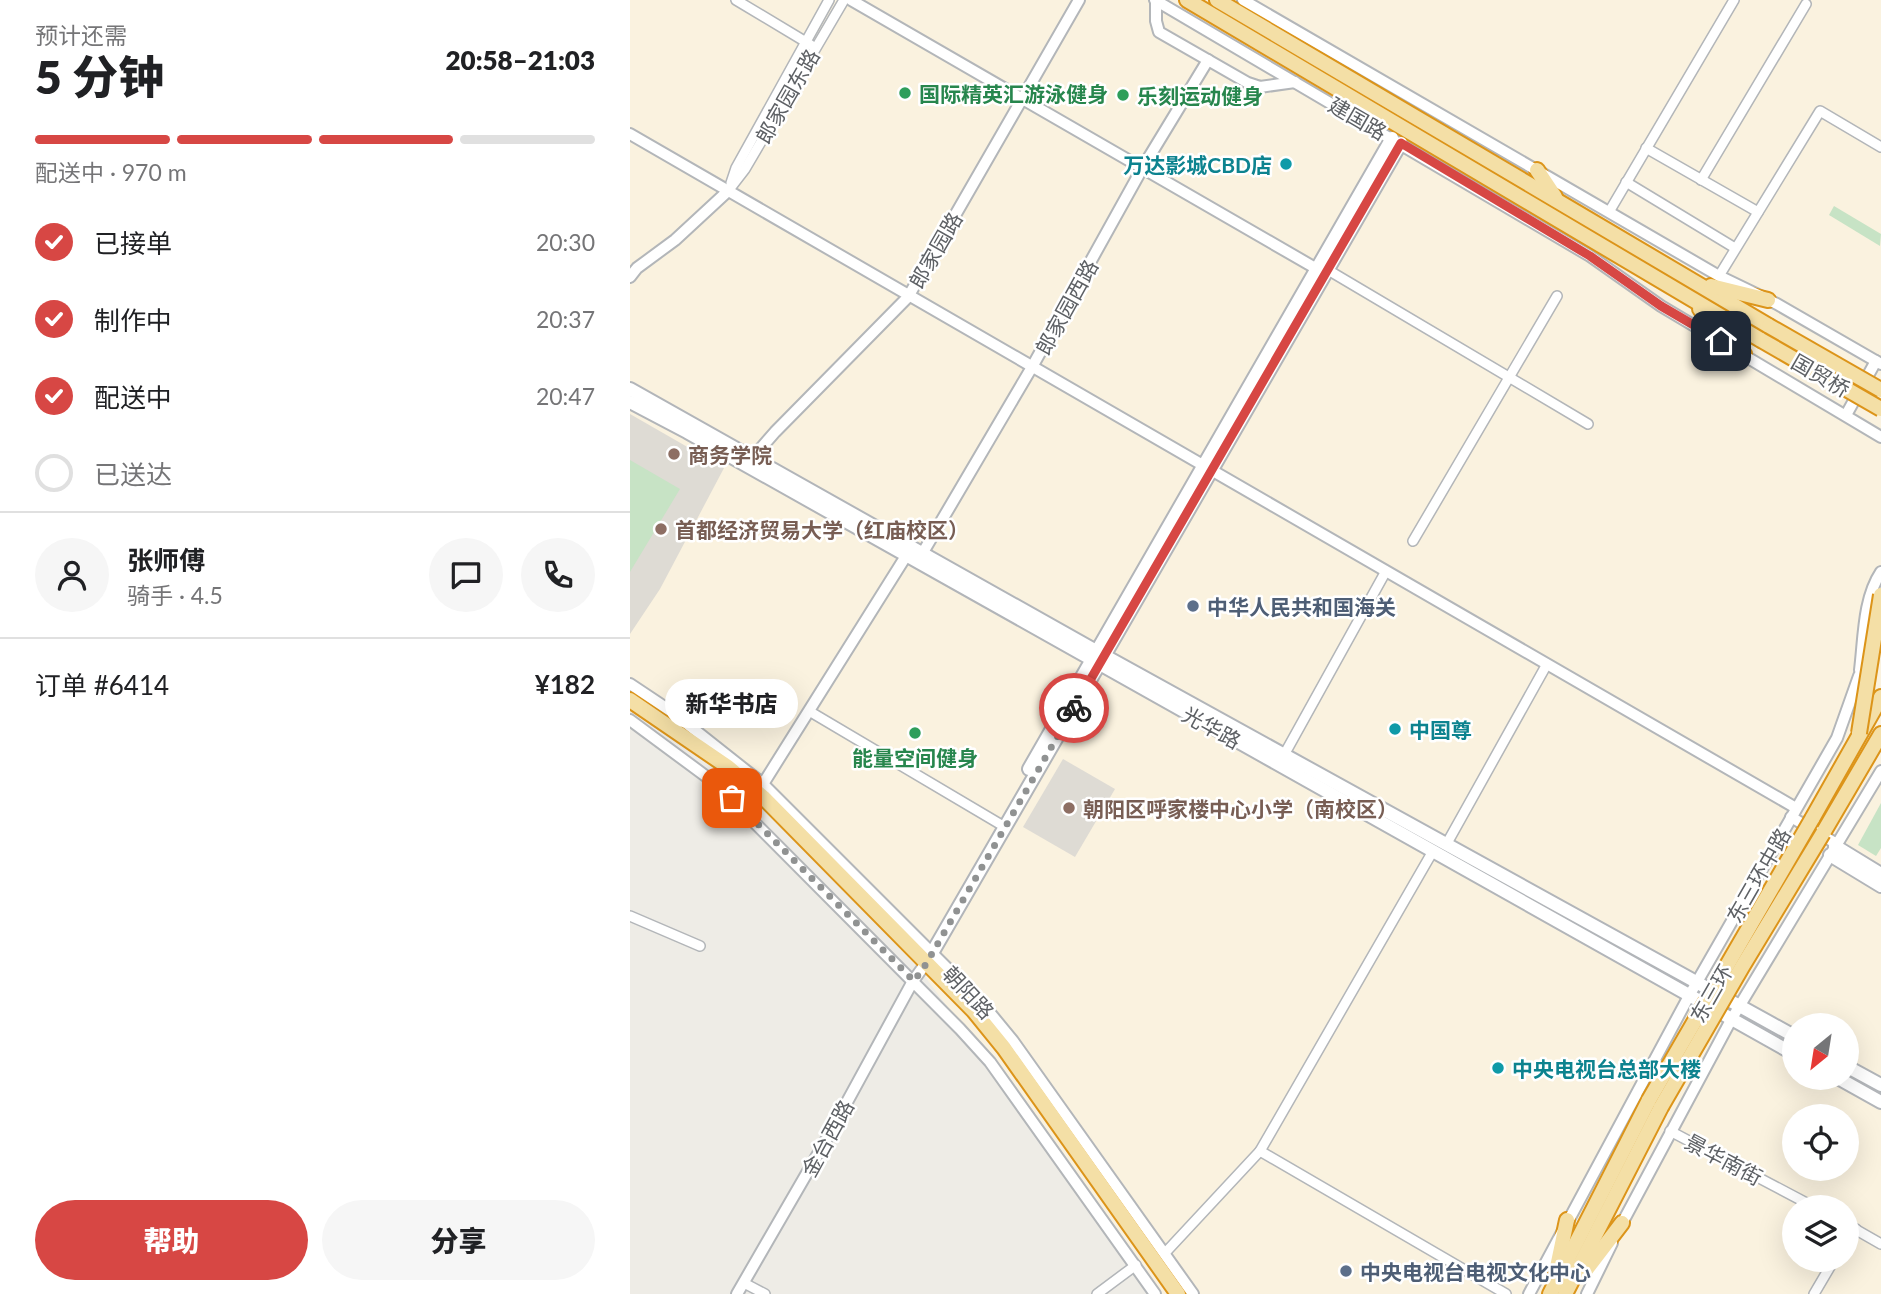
<!DOCTYPE html>
<html lang="zh">
<meta charset="utf-8">
<style>
body{margin:0;font-family:Lato,"Noto Sans SC",sans-serif;background:#f6f6f6;color:#202124;height:100vh;display:flex;flex-direction:column;font-size:26px;white-space:nowrap}
*{box-sizing:border-box;margin:0}
p{font-size:23px;color:#757577}
.icon{flex:none;width:38px;height:38px;fill:none;stroke:currentColor;stroke-width:2;stroke-linecap:round;stroke-linejoin:round}
.map{position:relative;flex:1;overflow:hidden}
.details{display:flex;flex-direction:column;background:#fff;width:630px}
.details>*{flex:none}
.needle{width:46px;rotate:210deg}
.tools{position:absolute;left:1152px;top:1013px;display:grid;gap:14px}
.tools a{display:grid;place-items:center;width:77px;height:77px;border-radius:50%;background:#fff;box-shadow:0 7px 28px #0002;font-size:35px}
.pin{position:absolute;display:grid;place-items:center;width:60px;height:60px;color:#fff;margin:-30px;border-radius:14px;box-shadow:0 4px 10px #0006}
.courier{position:absolute;display:grid;place-items:center;width:70px;height:70px;margin:-35px;border:5px solid #d74744;border-radius:50%;background:#fff;color:#222;box-shadow:0 2px 9px #0007}
.bubble{position:absolute;height:49px;border-radius:24px;background:#fff;box-shadow:0 7px 28px #0002;font-size:23px;font-weight:800;line-height:49px;text-align:center}
.overview em{font-style:normal;font-weight:800}
.overview div{display:flex;flex-direction:column-reverse}
.overview{display:flex;align-items:center;justify-content:space-between;height:119px;padding:0 35px}
h1{font-size:46px;font-weight:800;line-height:52px}
.bar{display:grid;grid-template-columns:repeat(4,1fr);gap:10px 7px;align-content:center;height:84px;padding:0 35px}
.bar i{height:9px;border-radius:5px;background:#e0e0e0}
.bar .on{background:#d74744}
.bar p{grid-column:span 4}
.line{display:flex;align-items:center;gap:18px;padding:0 35px;border-top:2px solid #e0e0e0}
.line div{flex:1}
.round{display:grid;place-items:center;flex:none;width:74px;height:74px;border-radius:37px;background:#f6f6f6}
ol{padding:0 35px;list-style:none}
li{display:flex;align-items:center;gap:21px;height:77px}
li p{margin-inline-start:auto}
li .icon{padding:7px;border-radius:50%;background:#d74744;color:#fff;stroke-width:4}
li:last-child{color:#757577}
li i{width:38px;height:38px;border:4px solid #e0e0e0;border-radius:50%}
.cta{display:flex;gap:14px;margin-top:auto;padding:14px 35px}
.cta a{flex:1;height:80px;border-radius:42px;background:#d74744;color:#fff;font-size:28px;font-weight:800;line-height:80px;text-align:center}
.cta a+a{background:#f6f6f6;color:#202124}
main{display:flex;flex:1;min-height:0}
.map>svg:first-child{display:block}
.commercial{fill:#faf2df;fill-rule:evenodd}
.education{fill:#dedbd4}
.green{fill:#c7e3c5}
.lines{fill:none;stroke-linecap:round;stroke-linejoin:round}
.minor-casing{stroke:#b3b6b9;stroke-width:12}
.tertiary-casing{stroke:#b3b6b9;stroke-width:14}
.secondary-casing{stroke:#b2b5b9;stroke-width:16}
.trunk-casing{stroke:#dc9419;stroke-width:18}
.minor{stroke:#fff;stroke-width:9}
.tertiary{stroke:#fff;stroke-width:10}
.secondary{stroke:#fff;stroke-width:12}
.trunk{stroke:#f4dfa6;stroke-width:14}
.trunk-bridge-casing{stroke:#dc9419;stroke-width:18;stroke-linecap:butt}
.trunk-bridge{stroke:#f4dfa6;stroke-width:14}
.done{stroke:#909292;stroke-width:7;stroke-dasharray:0 12.6}
.route{stroke:#d74744;stroke-width:9}
.leisure-dot{fill:#2e9e5b;stroke:#fff;stroke-width:2.5}
.culture-dot{fill:#0f9aa8;stroke:#fff;stroke-width:2.5}
.education-dot{fill:#8d6e63;stroke:#fff;stroke-width:2.5}
.service-dot{fill:#5c6f8a;stroke:#fff;stroke-width:2.5}
.labels{text-anchor:middle;dominant-baseline:central;stroke-width:5;stroke-linejoin:round;paint-order:stroke}
.leisure-label{font-size:21px;font-weight:bold;fill:#27864d;stroke:#fff;text-anchor:start}
.street-label{font-size:21px;fill:#5e6165;stroke:#fff}
.culture-label{font-size:21px;font-weight:bold;fill:#0d838f;stroke:#fff;text-anchor:start}
.education-label{font-size:21px;font-weight:bold;fill:#785e54;stroke:#fff;text-anchor:start}
.service-label{font-size:21px;font-weight:bold;fill:#4e5e75;stroke:#fff;text-anchor:start}
</style>
<main>
<section class="details">
<div class="overview"><div><h1>5 分钟</h1><p>预计还需</p></div><em>20:58–21:03</em></div>
<div class="bar"><i class="on"></i><i class="on"></i><i class="on"></i><i></i><p>配送中 · 970 m</p></div>
<ol>
<li><svg class="icon" aria-label="check" viewBox="0 0 24 24"><path d="M5 12l5 5 9-10"/></svg>已接单<p>20:30</p></li>
<li><svg class="icon" aria-label="check" viewBox="0 0 24 24"><path d="M5 12l5 5 9-10"/></svg>制作中<p>20:37</p></li>
<li><svg class="icon" aria-label="check" viewBox="0 0 24 24"><path d="M5 12l5 5 9-10"/></svg>配送中<p>20:47</p></li>
<li><i></i>已送达</li>
</ol>
<div class="line" style="height:126px"><a class="round"><svg class="icon" aria-label="person" viewBox="0 0 24 24"><circle cx="12" cy="8" r="4"/><path d="M4 21q1-7 8-7t8 7"/></svg></a><div><b>张师傅</b><p>骑手 · 4.5</p></div><a class="round"><svg class="icon" aria-label="chat" viewBox="0 0 24 24"><path d="M4 5h16v11H9l-5 4z"/></svg></a><a class="round"><svg class="icon" aria-label="phone" viewBox="0 0 24 24"><path d="M5 4h4l2 5-3 2q2 4 5 5l2-3 5 2v4C11 20 4 13 5 4z"/></svg></a></div>
<div class="line" style="height:91px"><div>订单 #6414</div><b>¥182</b></div>
<div class="cta"><a>帮助</a><a>分享</a></div>
</section>
<div class="map">
<svg width="1251" height="1294" viewBox="0 0 1251 1294">
<rect width="100%" height="100%" fill="#eeece6"/>
<path class="commercial" d="M0,0H1251V1294H532L290,970L121,794L0,708ZM1164,1026H1216V1078H1164ZM1164,1116H1216V1169H1164ZM1164,1208H1216V1260H1164Z"/>
<g class="education">
<path d="M0,414L94,468L30,589L0,634Z"/>
<path d="M433,759L485,789L445,857L393,827Z"/>
</g>
<g class="green">
<path d="M1204,206L1251,234L1250,246L1199,215Z"/>
<path d="M0,460L50,489L0,572Z"/>
<path d="M1251,803V848L1246,856L1228,845Z"/>
</g>
<g class="lines">
<g class="minor-casing">
<g id="minor">
<path d="M106,0L181,45"/>
<path d="M1016,148L1128,212"/>
<path d="M1071,180L1176,4"/>
<path d="M996,182L1105,248"/>
<path d="M101,183L106,168L199,0"/>
<path d="M98,191L115,169L214,0"/>
<path d="M979,212L1104,0"/>
<path d="M698,270L958,424"/>
<path d="M1089,276L1190,111L1251,147"/>
<path d="M783,541L927,296"/>
<path d="M179,711L375,827"/>
<path d="M654,755L756,571"/>
<path d="M816,845L917,664"/>
<path d="M0,916L70,946"/>
<path d="M1040,1131L1186,1208"/>
<path d="M630,1151L876,1294"/>
<path d="M1216,1224L1251,1244"/>
<path d="M1216,1245L1226,1229"/>
<path d="M535,1253L630,1151L803,851"/>
<path d="M114,1283L135,1294"/>
<path d="M467,1294L506,1265"/>
<path d="M1184,1294L1204,1260"/>
</g>
</g>
<g class="tertiary-casing">
<g id="tertiary">
<path d="M221,0L687,269"/>
<path d="M525,0L960,256L1031,306L1251,437"/>
<path d="M613,0L1089,276L1147,304L1251,364"/>
<path d="M526,1V21L529,32L618,83L630,87L665,82"/>
<path d="M0,134L1166,808"/>
<path d="M0,277L7,268L45,240L98,191"/>
<path d="M1216,415L1246,361"/>
<path d="M118,463L145,432L278,297L449,0"/>
<path d="M292,554L402,367L513,167L578,60"/>
<path d="M1230,670C1234,638 1233,599 1251,572"/>
<path d="M0,684L42,712L133,784L351,1002L383,1041L563,1294"/>
<path d="M0,720L85,783L330,1029L360,1062L525,1294"/>
<path d="M133,784L276,556"/>
<path d="M1161,817L1207,844"/>
<path d="M989,1229L1101,1020L1251,771"/>
<path d="M107,1294L199,1135L283,981L299,959"/>
<path d="M899,1294L1059,996L1207,738L1229,676L1238,662"/>
<path d="M957,1294L982,1243"/>
</g>
</g>
<g class="secondary-casing">
<g id="secondary">
<path d="M0,389L475,656L1164,1036"/>
<path d="M0,402L57,432L1164,1054"/>
<path d="M399,769L762,138"/>
<path d="M1205,846L1251,874"/>
<path d="M1200,855L1251,886"/>
<path d="M302,953L771,143"/>
<path d="M1216,1066L1251,1085"/>
<path d="M1208,1078L1251,1102"/>
</g>
</g>
<g class="trunk-casing">
<g id="trunk">
<path d="M557,0L1131,340"/>
<path d="M587,0L1139,326"/>
<path d="M907,170L925,197"/>
<path d="M1081,286L1138,300"/>
<path d="M1070,309L1114,354"/>
<path d="M0,700L98,767L133,797L344,1011L374,1048L548,1294"/>
<path d="M1182,819L1251,697"/>
<path d="M1193,833L1251,734"/>
<path d="M926,1272L937,1220"/>
<path d="M953,1274L992,1223"/>
<path d="M920,1294L1019,1100"/>
<path d="M935,1294L1031,1107"/>
</g>
</g>
<use href="#minor" class="minor"/>
<use href="#tertiary" class="tertiary"/>
<use href="#secondary" class="secondary"/>
<use href="#trunk" class="trunk"/>
<g class="trunk-bridge-casing">
<g id="trunk-bridge">
<path d="M1139,326L1251,390"/>
<path d="M1131,340L1251,409"/>
<path d="M1229,733L1251,595"/>
<path d="M1019,1100L1182,819"/>
<path d="M1031,1107L1112,967L1193,833"/>
</g>
</g>
<use href="#trunk-bridge" class="trunk-bridge"/>
</g>
<g class="lines">
<path class="done" d="M102,798L284,981L296,964L444,708"/>
<path class="route" d="M444,708L771,143L960,256L1031,306L1091,341"/>
</g>
<g class="leisure-dot">
<circle cx="275" cy="93" r="7"/>
<circle cx="493" cy="95" r="7"/>
<circle cx="285" cy="733" r="7"/>
</g>
<g class="culture-dot">
<circle cx="656" cy="164" r="7"/>
<circle cx="765" cy="729" r="7"/>
<circle cx="868" cy="1068" r="7"/>
</g>
<g class="education-dot">
<circle cx="44" cy="454" r="7"/>
<circle cx="31" cy="529" r="7"/>
<circle cx="439" cy="808" r="7"/>
</g>
<g class="service-dot">
<circle cx="563" cy="606" r="7"/>
<circle cx="716" cy="1271" r="7"/>
</g>
<g class="labels">
<g class="leisure-label">
<text x="289" y="93">国际精英汇游泳健身</text>
<text x="507" y="95">乐刻运动健身</text>
<text x="285" y="757" text-anchor="middle">能量空间健身</text>
</g>
<g class="street-label">
<text transform="translate(157 96) rotate(-60)">郎家园东路</text>
<text transform="translate(728 118) rotate(30)">建国路</text>
<text transform="translate(305 250) rotate(-60)">郎家园路</text>
<text transform="translate(436 307) rotate(-61)">郎家园西路</text>
<text transform="translate(1191 375) rotate(30)">国贸桥</text>
<text transform="translate(582 727) rotate(29)">光华路</text>
<text transform="translate(1128 875) rotate(-60)">东三环中路</text>
<text transform="translate(339 992) rotate(47)">朝阳路</text>
<text transform="translate(1081 993) rotate(-60)">东三环</text>
<text transform="translate(197 1138) rotate(-61)">金台西路</text>
<text transform="translate(1094 1159) rotate(28)">景华南街</text>
</g>
<g class="culture-label">
<text x="642" y="164" text-anchor="end">万达影城CBD店</text>
<text x="779" y="729">中国尊</text>
<text x="882" y="1068">中央电视台总部大楼</text>
</g>
<g class="education-label">
<text x="58" y="454">商务学院</text>
<text x="45" y="529">首都经济贸易大学（红庙校区）</text>
<text x="453" y="808">朝阳区呼家楼中心小学（南校区）</text>
</g>
<g class="service-label">
<text x="577" y="606">中华人民共和国海关</text>
<text x="730" y="1271">中央电视台电视文化中心</text>
</g>
</g>
</svg>
<div class="tools">
<a><svg class="needle" viewBox="-14 -14 28 28"><path d="M0-13l5 13h-10z" fill="#e53935"/><path d="M0 13l5-13h-10z" fill="#757577"/></svg></a>
<a><svg class="icon" aria-label="locate" viewBox="0 0 24 24"><circle cx="12" cy="12" r="6"/><path d="M12 2v4M12 18v4M2 12h4M18 12h4"/></svg></a>
<a><svg class="icon" aria-label="layers" viewBox="0 0 24 24"><path d="M12 4l9 5-9 5-9-5zM3 14l9 5 9-5"/></svg></a>
</div>
<div class="pin" style="left:102px;top:798px;background:#ea580c"><svg class="icon" aria-label="bag" viewBox="0 0 24 24"><path d="M5 8h14l-1 12H6zM9 8a3 3 0 0 1 6 0"/></svg></div>
<div class="pin" style="left:1091px;top:341px;background:#1f2937"><svg class="icon" aria-label="home" viewBox="0 0 24 24"><path d="M3 11l9-7 9 7M6 9v11h12V9"/></svg></div>
<div class="courier" style="left:444px;top:708px"><svg class="icon" aria-label="bike" viewBox="0 0 24 24"><circle cx="6" cy="16" r="4"/><circle cx="18" cy="16" r="4"/><path d="M6 16l4-8h5l3 8M10 8l3 8H6M13 5h3"/></svg></div>
<div class="bubble" style="left:35px;top:679px;width:133px">新华书店</div>
</div>
</main>
